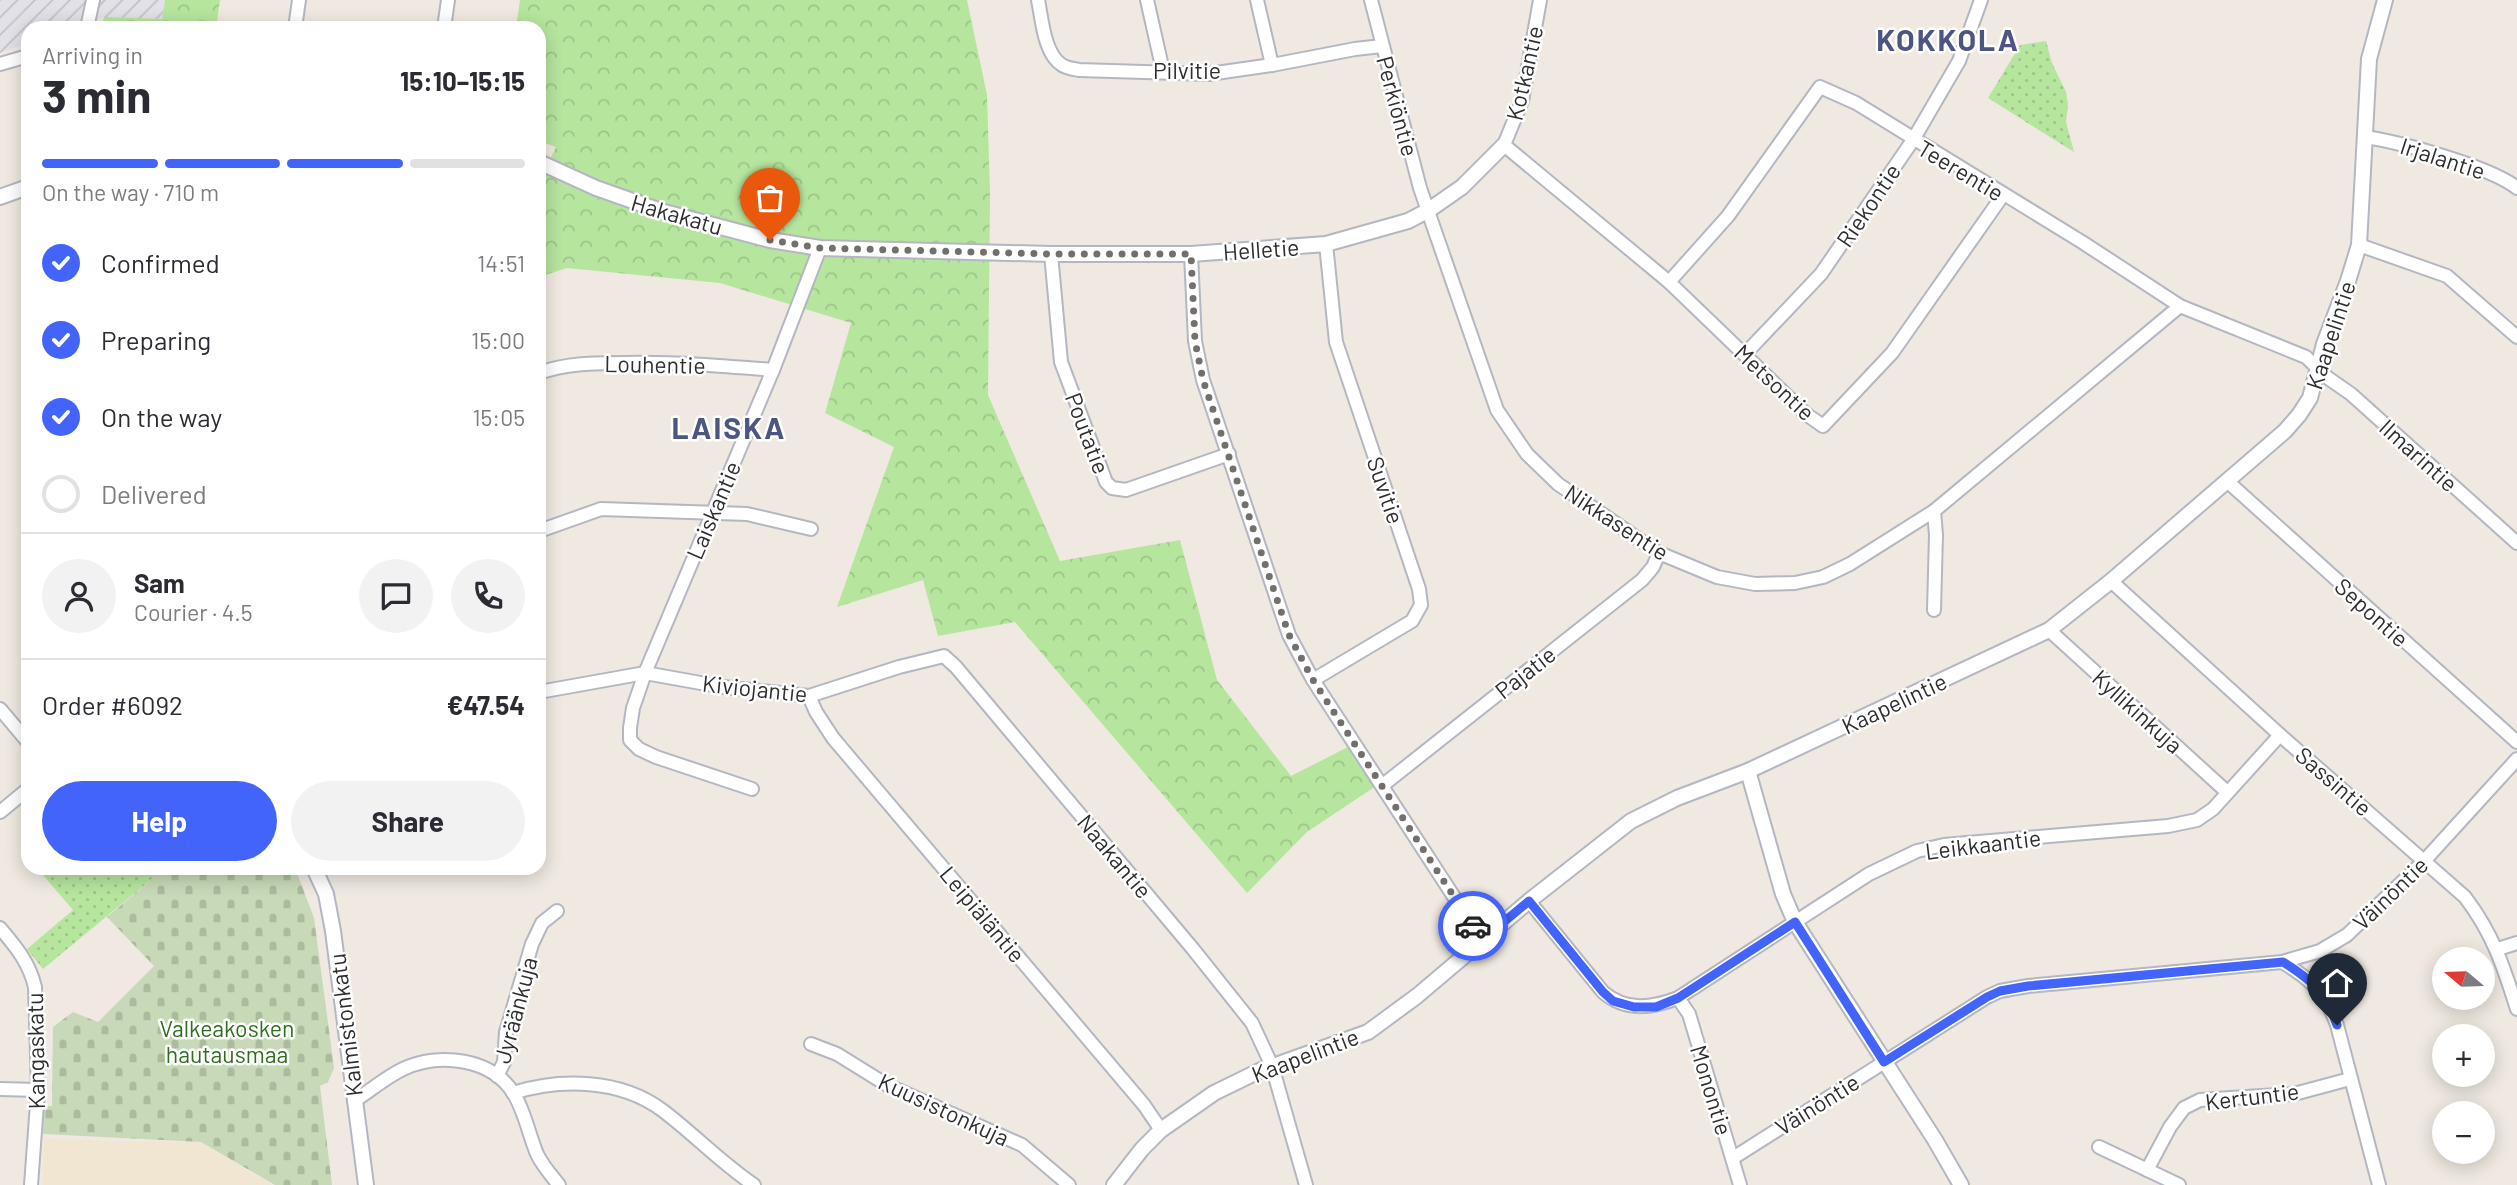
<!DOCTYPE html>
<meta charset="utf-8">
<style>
body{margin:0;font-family:Barlow,sans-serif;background:#f2f2f3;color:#2b2b33;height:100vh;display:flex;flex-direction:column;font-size:26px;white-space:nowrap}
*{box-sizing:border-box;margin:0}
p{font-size:23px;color:#7c7c81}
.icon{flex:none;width:38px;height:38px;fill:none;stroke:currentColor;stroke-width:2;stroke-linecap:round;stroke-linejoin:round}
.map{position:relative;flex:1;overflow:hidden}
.panel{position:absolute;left:21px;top:21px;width:525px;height:854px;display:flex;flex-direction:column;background:#fff;border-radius:21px;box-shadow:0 4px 18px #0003}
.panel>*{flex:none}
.needle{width:46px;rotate:289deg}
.fabs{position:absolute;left:2432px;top:947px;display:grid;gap:14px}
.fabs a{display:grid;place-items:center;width:63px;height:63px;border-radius:50%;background:#fff;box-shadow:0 4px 18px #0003;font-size:35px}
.pin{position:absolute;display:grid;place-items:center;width:60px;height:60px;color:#fff;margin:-72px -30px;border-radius:50% 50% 50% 0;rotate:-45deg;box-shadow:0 0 7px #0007}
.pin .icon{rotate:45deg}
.courier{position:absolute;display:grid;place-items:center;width:70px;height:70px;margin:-35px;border:5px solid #4264fb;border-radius:50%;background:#fff;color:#222;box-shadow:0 2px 9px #0007}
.head em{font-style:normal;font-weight:700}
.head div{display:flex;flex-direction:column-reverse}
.head{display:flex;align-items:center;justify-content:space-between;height:119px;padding:0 21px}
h1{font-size:46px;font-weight:700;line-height:52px}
.bar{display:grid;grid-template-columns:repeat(4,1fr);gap:10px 7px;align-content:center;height:84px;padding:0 21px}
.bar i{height:9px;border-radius:5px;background:#e1e1e2}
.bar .on{background:#4264fb}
.bar p{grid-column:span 4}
.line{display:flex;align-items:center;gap:18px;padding:0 21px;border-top:2px solid #e1e1e2}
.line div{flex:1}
.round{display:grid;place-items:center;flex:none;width:74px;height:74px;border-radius:37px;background:#f2f2f3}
ol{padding:0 21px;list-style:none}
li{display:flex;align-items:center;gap:21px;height:77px}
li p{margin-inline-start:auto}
li .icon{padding:7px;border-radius:50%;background:#4264fb;color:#fff;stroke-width:4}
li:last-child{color:#7c7c81}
li i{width:38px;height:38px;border:4px solid #e1e1e2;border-radius:50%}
.action{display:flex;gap:14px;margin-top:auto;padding:14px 21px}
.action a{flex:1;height:80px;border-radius:42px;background:#4264fb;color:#fff;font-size:28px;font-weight:700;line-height:80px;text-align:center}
.action a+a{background:#f2f2f3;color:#2b2b33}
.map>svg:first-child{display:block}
.industrial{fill:url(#industrial-furrows)}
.education{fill:#f0e6d1}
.grass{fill:url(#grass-dots)}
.forest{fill:url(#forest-crowns)}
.cemetery{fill:url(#cemetery-stones)}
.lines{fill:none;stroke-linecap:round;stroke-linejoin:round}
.minor-casing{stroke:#b4b7c1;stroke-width:16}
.tertiary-casing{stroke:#b4b7c1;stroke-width:18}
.minor{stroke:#fff;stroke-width:12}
.tertiary{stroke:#fff;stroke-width:14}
.done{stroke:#726f6d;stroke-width:7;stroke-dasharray:0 12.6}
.route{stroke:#4264fb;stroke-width:9}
.labels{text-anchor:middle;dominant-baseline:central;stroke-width:5;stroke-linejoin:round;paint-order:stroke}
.street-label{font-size:23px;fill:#2e2e2e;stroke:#fff}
.park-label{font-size:23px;fill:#2c6e1b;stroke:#fff}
.district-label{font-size:30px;font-weight:bold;letter-spacing:2px;fill:#4d5680;stroke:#fff}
</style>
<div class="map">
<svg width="2517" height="1185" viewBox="0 0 2517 1185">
<defs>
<pattern id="industrial-furrows" width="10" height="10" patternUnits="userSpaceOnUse" patternTransform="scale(1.75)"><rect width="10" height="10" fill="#e3e1e8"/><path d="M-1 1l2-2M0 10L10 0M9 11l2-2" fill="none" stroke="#c3c1c7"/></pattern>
<pattern id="grass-dots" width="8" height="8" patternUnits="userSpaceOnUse" patternTransform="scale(1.75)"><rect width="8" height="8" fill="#b6e59e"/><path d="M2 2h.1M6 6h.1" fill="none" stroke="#9dc588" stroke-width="1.8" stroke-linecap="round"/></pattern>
<pattern id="forest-crowns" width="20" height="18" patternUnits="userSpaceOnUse" patternTransform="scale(1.75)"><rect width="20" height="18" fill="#b6e59e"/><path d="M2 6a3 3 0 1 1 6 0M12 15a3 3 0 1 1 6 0" fill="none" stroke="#9dc588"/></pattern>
<pattern id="cemetery-stones" width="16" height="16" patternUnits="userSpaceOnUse" patternTransform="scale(1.75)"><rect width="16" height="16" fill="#c8d9b8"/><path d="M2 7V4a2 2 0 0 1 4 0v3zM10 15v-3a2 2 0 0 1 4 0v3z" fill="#acbb9e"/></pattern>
</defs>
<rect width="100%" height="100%" fill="#efe9e1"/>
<path class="industrial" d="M0,0H165L162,19L104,17L71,28H28V43L0,53Z"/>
<path class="education" d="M44,1139L202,1143L272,1185H43Z"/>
<g class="grass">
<path d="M2046,41L2052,63L2066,92L2068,104L2066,122L2074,152L1988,98L2020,45Z"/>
<path d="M37,868H165L43,969L27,949L73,910Z"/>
</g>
<g class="forest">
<path d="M165,0H220L216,28H101L104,17L162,19Z"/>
<path d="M520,0H967L987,95L990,192L988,395L1060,561L1180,540L1217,680L1291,776L1348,747L1376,786L1307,832L1247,893L1015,622L938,636L923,580L837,607L894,447L825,413L851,323L720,283L567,268L539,277V182L556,147L539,141V28H516Z"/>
</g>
<path class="cemetery" d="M165,868H294L297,873L314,918L334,1068L328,1082L320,1086L332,1185H275L201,1142L43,1134L44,1106H52L53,1027L73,1012L98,1022L154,966L107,917Z"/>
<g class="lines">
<g class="minor-casing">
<g id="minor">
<path d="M1038,0C1042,19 1044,54 1062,65C1066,68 1074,69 1079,70L1209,74L1272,65L1355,49L1382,46"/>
<path d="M1147,0L1163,71"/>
<path d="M1257,0L1272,65"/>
<path d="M1371,0L1420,188L1497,410L1527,454L1558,484L1659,553L1717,577L1755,584L1795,583L1823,577L1850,564L1934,511L2180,306"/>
<path d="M1540,0L1522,101L1504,145L1669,282L1806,414L1823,426L1892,353L2003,195"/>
<path d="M87,28L93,0"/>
<path d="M295,28L299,0"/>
<path d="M444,28L448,0"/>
<path d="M0,64L28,56"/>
<path d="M2365,137C2400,142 2491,167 2517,188"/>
<path d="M2359,245L2447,276L2517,337"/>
<path d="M1051,254L1061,362L1106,482L1112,488L1126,490L1229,454"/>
<path d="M1191,254L1195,341L1203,380L1289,635L1313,680L1482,940"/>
<path d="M1669,282L1728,216L1820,87L1856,103L2082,242L2180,306L2306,357L2328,378L2351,394L2517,543"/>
<path d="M1745,354L1821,274L1913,140L1959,61L1981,0"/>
<path d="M539,373C567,363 595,363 625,363C675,362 724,366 773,370"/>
<path d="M2227,481L2517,742"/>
<path d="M1934,511L1936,535L1934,610"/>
<path d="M539,531L601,509L747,514L811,529"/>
<path d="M2111,581L2280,735L2465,897C2493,934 2503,965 2517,1009"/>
<path d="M2049,630L2227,792"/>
<path d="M1313,680L1412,621L1421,605L1419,589L1336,342L1326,244"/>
<path d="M539,692L645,673L723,687L809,696L899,667L944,656L956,667L1193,949L1252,1023L1272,1066L1306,1185"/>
<path d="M809,696L816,712L833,738L1144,1105L1161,1130"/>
<path d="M0,709L28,742"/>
<path d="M1383,785L1642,580L1653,567L1659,553"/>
<path d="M752,789L656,757L639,749L630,740V728L633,708L645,673L773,370L820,248"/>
<path d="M0,812L28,789"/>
<path d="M1529,901L1603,992C1626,1012 1652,1008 1678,998L1869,874L1917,851L1944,845L2168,826L2197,820L2213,809L2280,735"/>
<path d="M0,928C16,947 29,962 35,987L38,1090L31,1185"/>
<path d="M2498,949L2517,943"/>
<path d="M2282,962C2312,980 2325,992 2337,1025L2379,1185"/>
<path d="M1678,998L1689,1014L1740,1185"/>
<path d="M811,1044L837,1054L887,1085L1022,1145L1069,1185"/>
<path d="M497,1076L504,1062L506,1032L532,944L542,923L557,911"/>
<path d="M0,1089L38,1090"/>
<path d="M513,1093C561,1078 620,1079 662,1110C694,1134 721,1163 754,1185"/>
<path d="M354,1101C370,1091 386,1077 403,1069C439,1052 492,1058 514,1094C525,1112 529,1135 537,1154C542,1165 551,1175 559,1185"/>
<path d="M2099,1147L2179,1185"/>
<path d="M1733,1158L1987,997L2000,991L2028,986L2282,962L2320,951L2347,935L2425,860L2517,759"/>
<path d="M2147,1170L2170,1127L2184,1108L2200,1100L2294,1094L2350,1079"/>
</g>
</g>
<g class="tertiary-casing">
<g id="tertiary">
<path d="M539,162L596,188L664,212L770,240L820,248L1051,254H1191L1326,244L1408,221L1429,210L1462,187L1504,145"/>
<path d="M0,197L28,187"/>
<path d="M1748,771L1783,894L1795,922L1935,1140L1961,1185"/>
<path d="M314,868L326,894L333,931L366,1185"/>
<path d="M1114,1185L1142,1149L1161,1130L1214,1093L1259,1071L1368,1032L1417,996L1529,901L1631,821L1677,798L1748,771L2049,630L2111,581L2285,431L2299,415L2310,398L2324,344L2348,281L2359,245L2369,59L2385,0"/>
</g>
</g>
<use href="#minor" class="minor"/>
<use href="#tertiary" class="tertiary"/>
</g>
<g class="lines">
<path class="done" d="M770,240L820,248L1051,254H1191L1195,341L1203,380L1289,635L1313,680L1473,926"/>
<path class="route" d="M1473,926L1482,940L1529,901L1603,992L1613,1001L1634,1007H1656L1678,998L1795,922L1884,1062L1987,997L2000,991L2028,986L2283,962C2312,980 2325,992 2337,1025"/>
</g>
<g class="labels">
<g class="street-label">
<text x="1187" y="70">Pilvitie</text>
<text transform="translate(1524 73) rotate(-77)">Kotkantie</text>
<text transform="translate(1398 106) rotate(75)">Perkiöntie</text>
<text transform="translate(2443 158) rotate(18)">Irjalantie</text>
<text transform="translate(1961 170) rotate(31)">Teerentie</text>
<text transform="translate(1868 205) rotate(-56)">Riekontie</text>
<text transform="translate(677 214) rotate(16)">Hakakatu</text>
<text transform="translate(1261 249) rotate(-4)">Helletie</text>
<text transform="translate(2330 335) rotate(-72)">Kaapelintie</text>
<text transform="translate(655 364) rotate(1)">Louhentie</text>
<text transform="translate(1775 382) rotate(43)">Metsontie</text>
<text transform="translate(1088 433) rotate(69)">Poutatie</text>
<text transform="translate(2419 455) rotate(42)">Ilmarintie</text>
<text transform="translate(1386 490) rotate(71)">Suvitie</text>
<text transform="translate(713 510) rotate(-67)">Laiskantie</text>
<text transform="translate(1617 522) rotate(33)">Nikkasentie</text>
<text transform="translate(2372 612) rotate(42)">Sepontie</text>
<text transform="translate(1525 672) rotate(-38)">Pajatie</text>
<text transform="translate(755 688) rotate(6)">Kiviojantie</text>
<text transform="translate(1894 703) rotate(-25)">Kaapelintie</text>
<text transform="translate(2138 711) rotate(42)">Kyllikinkuja</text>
<text transform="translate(2334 781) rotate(41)">Sassintie</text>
<text transform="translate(1983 844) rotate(-7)">Leikkaantie</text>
<text transform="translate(1115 856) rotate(50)">Naakantie</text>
<text transform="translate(2390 893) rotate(-44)">Väinöntie</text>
<text transform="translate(983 914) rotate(50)">Leipiäläntie</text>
<text transform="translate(515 1010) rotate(-75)">Jyräänkuja</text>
<text transform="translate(345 1025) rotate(-97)">Kalmistonkatu</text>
<text transform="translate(35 1051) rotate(-91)">Kangaskatu</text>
<text transform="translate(1305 1055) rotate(-21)">Kaapelintie</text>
<text transform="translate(1712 1090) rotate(73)">Monontie</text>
<text transform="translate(2252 1096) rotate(-7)">Kertuntie</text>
<text transform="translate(1817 1104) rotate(-32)">Väinöntie</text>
<text transform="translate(944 1109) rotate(25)">Kuusistonkuja</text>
</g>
<g class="park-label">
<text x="227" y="1028">Valkeakosken<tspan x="227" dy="26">hautausmaa</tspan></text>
</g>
<g class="district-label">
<text x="1948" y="39">KOKKOLA</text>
<text x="729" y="427">LAISKA</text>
</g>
</g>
</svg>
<div class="fabs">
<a><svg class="needle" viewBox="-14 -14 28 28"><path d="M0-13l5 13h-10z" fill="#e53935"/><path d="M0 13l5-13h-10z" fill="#7c7c81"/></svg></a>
<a>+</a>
<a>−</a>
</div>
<div class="pin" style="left:770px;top:240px;background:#ea580c"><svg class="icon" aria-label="bag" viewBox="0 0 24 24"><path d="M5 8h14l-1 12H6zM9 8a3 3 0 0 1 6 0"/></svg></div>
<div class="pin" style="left:2337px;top:1025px;background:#1f2937"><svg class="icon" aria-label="home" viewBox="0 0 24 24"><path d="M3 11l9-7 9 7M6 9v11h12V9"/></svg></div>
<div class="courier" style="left:1473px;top:926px"><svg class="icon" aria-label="car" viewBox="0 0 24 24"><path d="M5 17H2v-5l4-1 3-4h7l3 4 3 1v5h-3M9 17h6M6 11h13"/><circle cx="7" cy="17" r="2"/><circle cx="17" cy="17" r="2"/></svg></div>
<section class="panel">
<div class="head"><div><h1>3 min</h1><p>Arriving in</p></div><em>15:10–15:15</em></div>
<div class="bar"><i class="on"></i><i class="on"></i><i class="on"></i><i></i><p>On the way · 710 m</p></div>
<ol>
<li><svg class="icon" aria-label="check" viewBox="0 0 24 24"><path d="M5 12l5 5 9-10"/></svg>Confirmed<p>14:51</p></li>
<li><svg class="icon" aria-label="check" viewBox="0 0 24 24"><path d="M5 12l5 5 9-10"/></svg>Preparing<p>15:00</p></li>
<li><svg class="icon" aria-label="check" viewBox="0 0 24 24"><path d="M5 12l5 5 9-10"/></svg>On the way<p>15:05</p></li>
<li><i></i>Delivered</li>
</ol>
<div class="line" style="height:126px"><a class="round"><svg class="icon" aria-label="person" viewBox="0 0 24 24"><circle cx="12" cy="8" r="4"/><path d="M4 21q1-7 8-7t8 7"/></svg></a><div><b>Sam</b><p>Courier · 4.5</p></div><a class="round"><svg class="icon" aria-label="chat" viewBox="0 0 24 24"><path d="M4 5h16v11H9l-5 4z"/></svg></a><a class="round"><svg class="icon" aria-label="phone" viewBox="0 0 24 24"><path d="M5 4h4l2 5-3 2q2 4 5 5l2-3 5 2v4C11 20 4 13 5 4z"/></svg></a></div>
<div class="line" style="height:91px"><div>Order #6092</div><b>€47.54</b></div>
<div class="action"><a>Help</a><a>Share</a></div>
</section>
</div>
